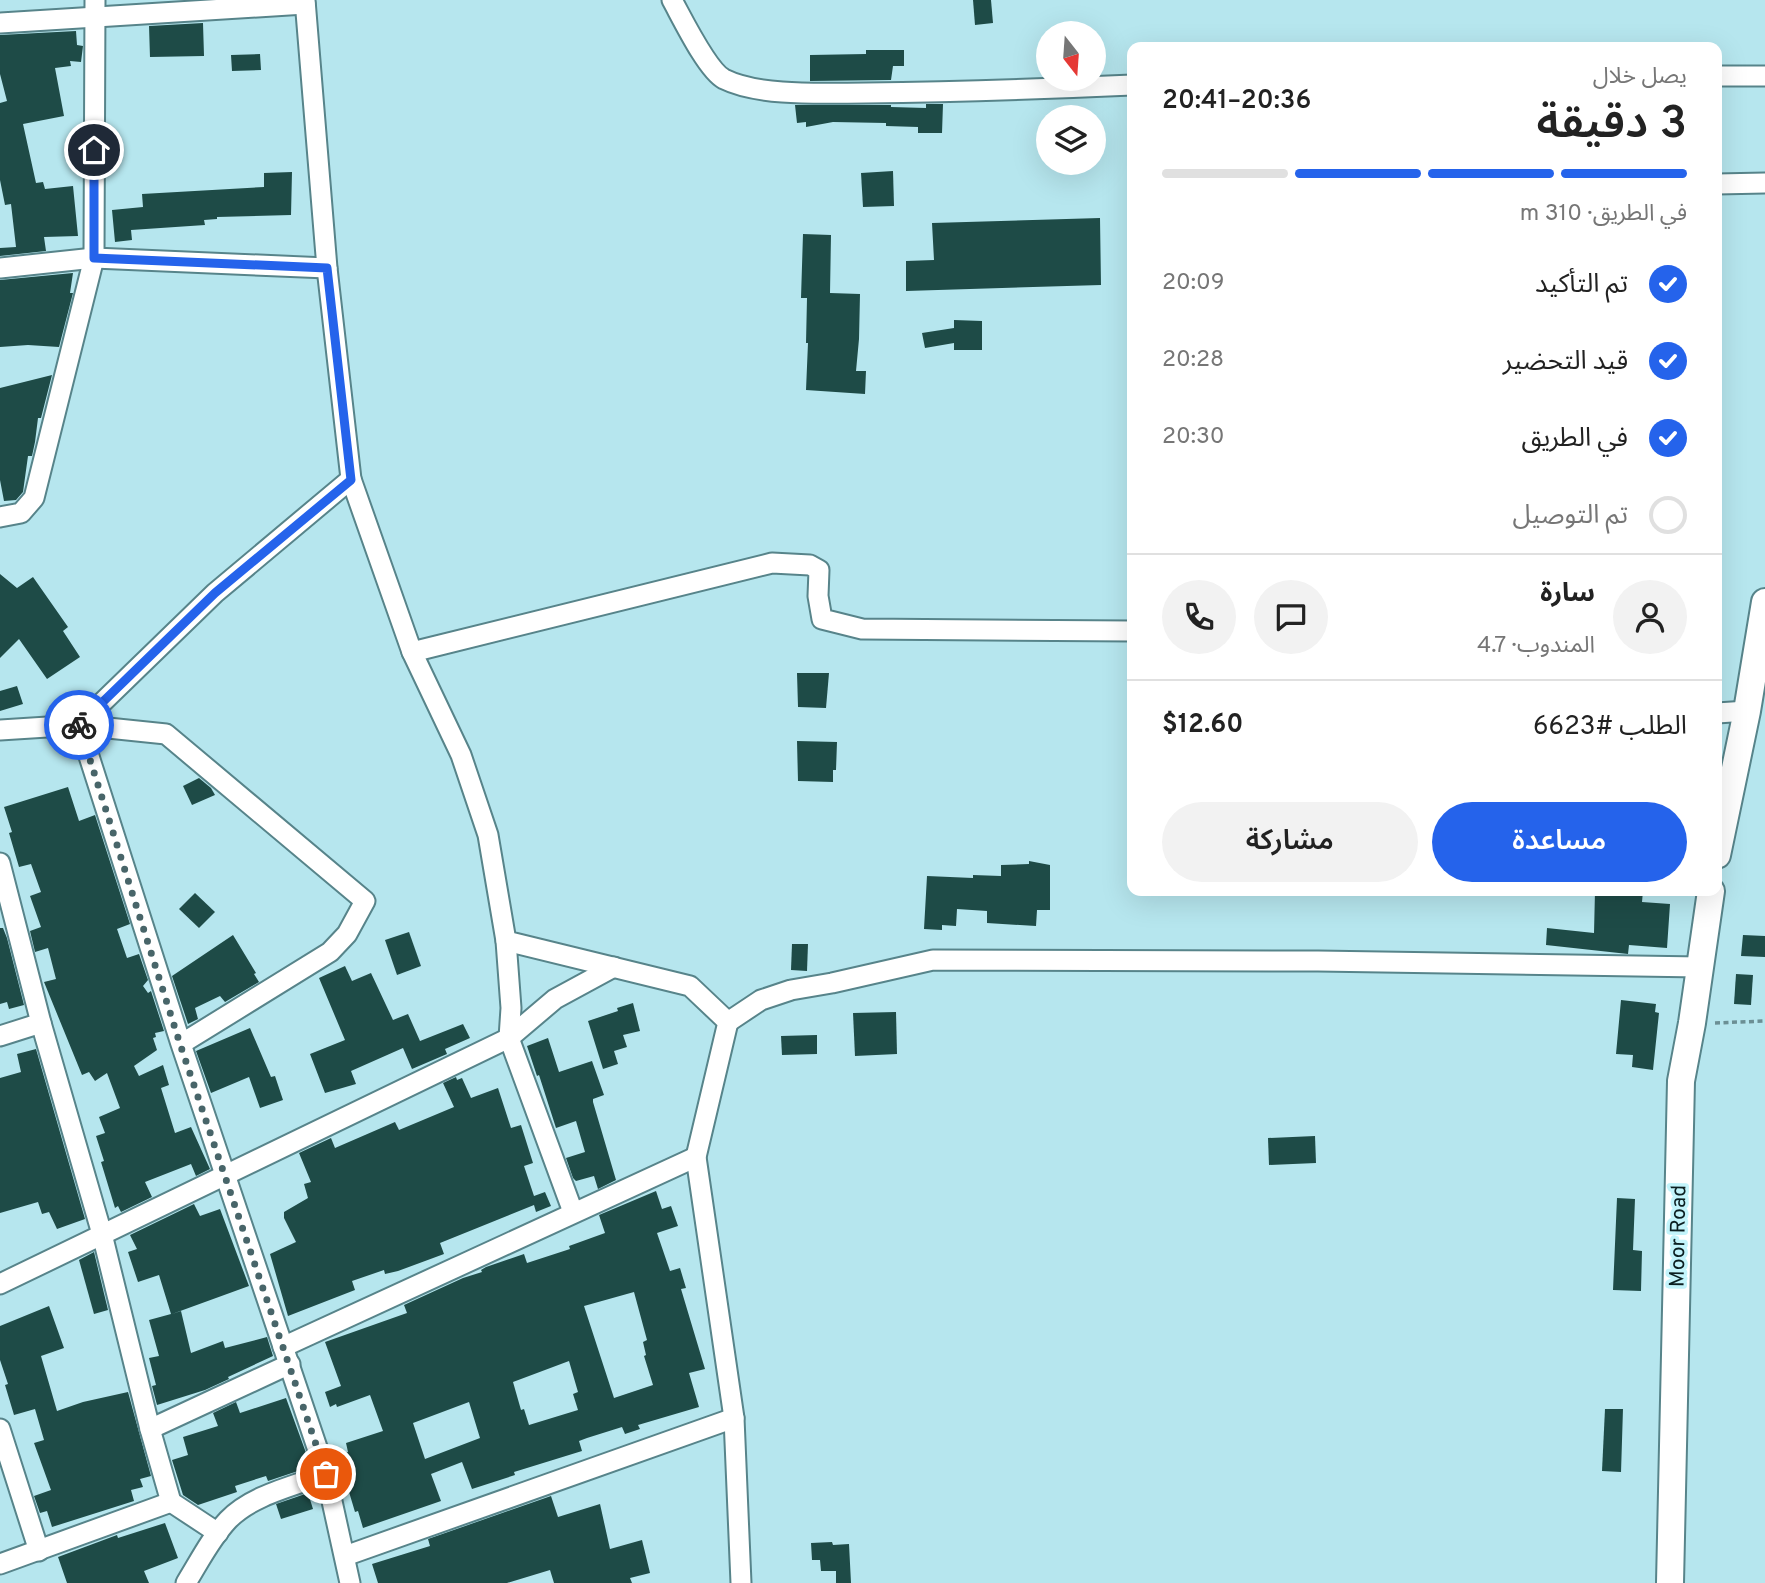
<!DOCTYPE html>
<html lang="ar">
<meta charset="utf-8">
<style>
body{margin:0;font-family:Overpass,"Noto Sans Arabic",sans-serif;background:#f2f2f2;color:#222;direction:rtl;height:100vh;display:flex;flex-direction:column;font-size:26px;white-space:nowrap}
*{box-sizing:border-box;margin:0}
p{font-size:23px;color:#767676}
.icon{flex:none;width:38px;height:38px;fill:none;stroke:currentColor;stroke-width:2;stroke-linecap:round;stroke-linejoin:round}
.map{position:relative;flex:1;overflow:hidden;direction:ltr}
.panel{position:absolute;left:1127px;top:42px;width:595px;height:854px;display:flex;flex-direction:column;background:#fff;border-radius:14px;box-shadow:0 7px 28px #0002;direction:rtl}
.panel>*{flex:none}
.needle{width:46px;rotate:163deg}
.controls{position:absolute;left:1036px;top:21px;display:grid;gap:14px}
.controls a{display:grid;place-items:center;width:70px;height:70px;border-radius:50%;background:#fff;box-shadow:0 7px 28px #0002;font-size:35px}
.pin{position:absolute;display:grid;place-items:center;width:60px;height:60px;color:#fff;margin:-30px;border:4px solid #fff;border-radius:50%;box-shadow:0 2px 7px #0007}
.courier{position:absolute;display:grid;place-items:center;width:70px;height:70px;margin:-35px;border:5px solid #2563eb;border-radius:50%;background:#fff;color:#222;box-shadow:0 2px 9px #0007}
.headline em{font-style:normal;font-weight:600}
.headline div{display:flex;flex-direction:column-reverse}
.headline{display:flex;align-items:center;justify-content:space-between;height:119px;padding:0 35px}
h1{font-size:46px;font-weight:600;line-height:52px}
.bar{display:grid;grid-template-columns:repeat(4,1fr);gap:10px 7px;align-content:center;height:84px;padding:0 35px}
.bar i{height:9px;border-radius:5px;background:#e0e0e0}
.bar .selected{background:#2563eb}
.bar p{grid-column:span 4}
.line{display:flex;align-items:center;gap:18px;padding:0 35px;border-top:2px solid #e0e0e0}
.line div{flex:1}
.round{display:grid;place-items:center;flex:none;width:74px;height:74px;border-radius:37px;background:#f2f2f2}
ol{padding:0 35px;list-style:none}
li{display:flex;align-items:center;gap:21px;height:77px}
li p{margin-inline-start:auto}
li .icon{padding:7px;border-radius:50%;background:#2563eb;color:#fff;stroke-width:4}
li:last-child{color:#767676}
li i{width:38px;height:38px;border:4px solid #e0e0e0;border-radius:50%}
.cta{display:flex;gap:14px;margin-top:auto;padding:14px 35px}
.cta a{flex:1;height:80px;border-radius:42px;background:#2563eb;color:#fff;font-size:28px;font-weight:600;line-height:80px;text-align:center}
.cta a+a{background:#f2f2f2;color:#222}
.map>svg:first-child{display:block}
.building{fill:#1e4b47;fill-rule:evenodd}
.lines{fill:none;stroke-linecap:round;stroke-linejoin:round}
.street-casing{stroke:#57848a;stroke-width:23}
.secondary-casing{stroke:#57848a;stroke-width:30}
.path{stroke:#6b8f94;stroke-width:3.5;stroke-dasharray:5 3.5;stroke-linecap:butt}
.street{stroke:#fff;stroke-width:19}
.secondary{stroke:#fff;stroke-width:26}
.done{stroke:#486569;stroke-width:7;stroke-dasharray:0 12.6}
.route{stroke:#2563eb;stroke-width:9}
.labels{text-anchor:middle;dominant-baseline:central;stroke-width:7;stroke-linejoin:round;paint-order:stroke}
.street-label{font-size:21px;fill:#0c1f21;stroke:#c3f4fb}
</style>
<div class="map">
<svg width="1765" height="1583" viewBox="0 0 1765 1583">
<rect width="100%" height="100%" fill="#b6e6ee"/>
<g class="building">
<path d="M973,0H991L993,23L975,25Z"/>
<path d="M203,23L204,56L150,57L149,26Z"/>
<path d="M76,31L77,45L83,46L81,62L70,61L71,66L55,68L64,116L23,124L36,183L43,182L45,189L73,186L78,236L44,237L46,251L0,256V248L16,247L11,204L5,205L0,180V103L7,101L0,74V35Z"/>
<path d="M866,50H904V66H893L891,80L810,81V55L866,54Z"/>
<path d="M260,54L261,70L232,71L231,55Z"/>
<path d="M926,104H943L942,133H918V127L886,126V123L833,122L806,127V122L797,123L795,105H891V107L926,108Z"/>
<path d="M893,171L894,206L863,207L861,173Z"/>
<path d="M292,172L291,215L217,217V219L204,220L205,225L131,230L132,240L115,242L112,210L143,207L142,194L264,187V173Z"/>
<path d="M1100,218L1101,285L906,291V261L934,260L932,223Z"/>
<path d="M803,234L831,235L830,293L860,294L859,339L856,371H866L865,394L806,390L808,343H806L807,298H801Z"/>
<path d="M73,273L70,293H73L59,347L28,345L0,347V280Z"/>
<path d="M954,320L982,321V350H954V343L925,348L922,333L954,328Z"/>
<path d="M52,375L41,418H38L35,442L32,456H28L23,492L16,500L4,501L0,480V388Z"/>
<path d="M0,574L17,588L33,577L68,627L63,631L80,657L47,679L19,639L0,658Z"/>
<path d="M797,673H829L826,708L798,707Z"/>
<path d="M17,686L23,704L0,711V691Z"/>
<path d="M797,741L837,742L836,770H833V782L798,781Z"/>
<path d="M199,778L211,788L215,795L192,805L183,786Z"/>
<path d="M68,787L79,821L95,815L130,924L117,929L127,958L139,954L148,980L143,986L148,993L151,991L164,1031L155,1033L156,1037L153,1038L157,1050L134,1066L139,1076L163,1065L169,1085L161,1088L175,1133L191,1127L210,1169L196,1176L191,1164L145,1182L152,1197L121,1212L118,1206L115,1208L101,1162L104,1161L96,1136L105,1133L99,1117L120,1108L107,1073L95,1081L89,1072L82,1075L44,982L56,979L48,948L35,952L30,931L41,927L30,896L41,892L31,864L19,867L9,833L12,832L4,807Z"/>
<path d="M1029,861L1050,865V910H1037L1036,926L987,923V911L957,909L956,926L942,925V930L924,929L927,876L973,878V875L1001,876V865L1029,864Z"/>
<path d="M1595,891H1643L1642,902L1670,904L1667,948L1629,945L1628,954L1546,945L1547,928L1594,933Z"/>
<path d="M195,893L215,912L199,928L179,909Z"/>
<path d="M0,928H3L7,938L24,1005L9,1009L7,1002L0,1004Z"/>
<path d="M409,932L421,966L397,975L385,940Z"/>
<path d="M233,935L256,973L254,974L259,982L225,1002L220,996L195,1008L198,1019L188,1024L172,976Z"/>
<path d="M1743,935L1765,936V957L1741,956Z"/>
<path d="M792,944H808L807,971L791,970Z"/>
<path d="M345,966L352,981L371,973L393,1020L408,1014L420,1041L463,1024L470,1038L445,1049L447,1054L412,1069L403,1048L351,1071L356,1084L325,1093L310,1054L345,1040L319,978Z"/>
<path d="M1736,974L1753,975L1751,1005L1734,1004Z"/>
<path d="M1621,1000L1656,1004L1655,1012L1659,1013L1653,1070L1632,1067L1633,1055L1616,1054Z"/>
<path d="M633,1003L640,1031L623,1035L627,1047L614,1051L618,1064L603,1069L588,1021L618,1011L617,1008Z"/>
<path d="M896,1012L897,1054L855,1056L853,1013Z"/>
<path d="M250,1028L271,1077L275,1076L283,1100L260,1108L249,1077L211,1093L196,1051Z"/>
<path d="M817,1035V1054L782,1055L781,1036Z"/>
<path d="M548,1038L559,1072L592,1061L604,1095L593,1099V1102L616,1180L598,1189L594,1176L576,1181L573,1178L566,1158L585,1152L576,1121L556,1128L539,1075L537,1076L527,1046Z"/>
<path d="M36,1049L85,1219L57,1229L49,1212L42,1214L38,1202L0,1213V1078L21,1072L17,1054Z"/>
<path d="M456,1077L457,1080L462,1078L471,1098L498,1088L511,1128L521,1125L533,1163L524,1166L534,1196L545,1192L551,1206L536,1212L534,1205L440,1243L444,1254L398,1271L385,1274L384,1270L352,1281L355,1290L288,1316L270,1254L296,1242L284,1218V1212L308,1198L304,1184L311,1182L299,1153L331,1138L335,1148L395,1122L399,1130L454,1107L443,1083Z"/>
<path d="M1315,1136L1316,1163L1269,1165L1268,1138Z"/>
<path d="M656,1191L662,1209L671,1206L678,1226L657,1233L670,1271L680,1268L686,1288L681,1289L705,1369L689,1373L699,1407L638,1425L640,1429L625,1434L622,1427L587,1438L579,1441L582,1451L514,1472L515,1475L472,1489L462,1462L431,1474L441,1501L363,1528L358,1511L355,1512L338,1455L348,1452L346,1443L383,1431L370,1395L337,1407L336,1404L330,1407L325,1392L341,1386L325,1342L407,1313L404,1305L463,1278L482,1272L481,1270L486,1267L524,1254L527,1263L570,1249L569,1246L605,1233L599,1215ZM634,1292L647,1340L643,1342L646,1355L644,1356L653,1385L614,1398L584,1306ZM569,1361L578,1392L573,1394L578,1410L529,1425L524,1409L521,1410L513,1382ZM469,1402L480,1438L425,1459L413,1423Z"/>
<path d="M1617,1198L1635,1199L1633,1250L1642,1251L1641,1291L1613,1290Z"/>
<path d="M194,1204L200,1216L220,1209L249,1286L172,1314L181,1311L191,1353L223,1341L225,1348L267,1337L273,1356L228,1377L229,1379L205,1390L157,1405L152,1386L156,1385L149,1358L159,1356L149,1320L171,1314L159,1275L138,1282L128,1252L137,1249L130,1235Z"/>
<path d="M94,1252L108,1310L94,1314L79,1260Z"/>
<path d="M49,1306L64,1348L41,1356L57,1411L83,1402L128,1392L151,1476L140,1479L143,1487L131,1490L134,1501L52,1527L47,1511L40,1513L34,1496L51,1490L34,1443L44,1440L35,1409L14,1415L5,1385L8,1384L0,1360V1326Z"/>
<path d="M286,1398L309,1461L299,1464L301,1470L268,1481L266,1476L235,1486L237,1492L198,1505L183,1495L172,1460L188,1455L183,1437L218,1426L213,1413L236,1402L240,1413Z"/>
<path d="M1605,1409H1623L1621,1472L1602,1471Z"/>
<path d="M308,1493L313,1509L281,1519L276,1504Z"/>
<path d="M551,1496L558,1517L600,1504L610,1549L642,1540L650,1573L630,1578L632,1583H554L550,1570L507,1583H378L372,1564L430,1546L428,1539Z"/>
<path d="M165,1523L178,1558L144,1571L149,1583H67L58,1557L117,1535L118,1538Z"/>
<path d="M832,1542L833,1545L849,1544L851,1583H836V1571H821L820,1560H812L811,1543Z"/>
</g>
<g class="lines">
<g class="street-casing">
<g id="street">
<path d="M672,0C682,18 707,70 724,79C760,97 826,93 866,93C955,92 1044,89 1132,85"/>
<path d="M0,23L305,4"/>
<path d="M1717,76H1765"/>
<path d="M1717,184L1765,183"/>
<path d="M0,268L94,258L327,268"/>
<path d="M351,479L412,652L461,755L488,835L506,941L690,986L728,1022L696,1157L734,1418L741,1583"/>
<path d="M0,517L21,513L34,498L94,258L95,0"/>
<path d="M412,652L772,563L810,565L819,570L818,596L822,619L862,629L1132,631"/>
<path d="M1717,713L1747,711"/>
<path d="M0,730L79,725L215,593L351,479L327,268L305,0"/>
<path d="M0,863L41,1023L102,1234L150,1429L171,1502L218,1533"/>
<path d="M506,941L511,1008L509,1038L573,1212"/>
<path d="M728,1022L761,1000L791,990L832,983L933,960L1318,961L1700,967"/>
<path d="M0,1036L41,1023"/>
<path d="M181,1044L330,952L347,934L365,901L166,734L79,725L181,1044L326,1474L350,1583"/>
<path d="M0,1284L509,1038L555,999L614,967"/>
<path d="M283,1347L696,1157"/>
<path d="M0,1429L39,1551"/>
<path d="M150,1429L290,1364"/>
<path d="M345,1556L734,1418"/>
<path d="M0,1564L171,1502"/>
<path d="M186,1583C199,1562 211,1538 228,1520C252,1495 294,1486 326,1474"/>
</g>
</g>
<g class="secondary-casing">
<g id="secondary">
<path d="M1717,855L1747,711L1765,602"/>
<path d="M1670,1583L1681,1081L1692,1023L1711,891"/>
</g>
</g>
<path class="path" d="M1715,1023L1765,1021"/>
<use href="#street" class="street"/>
<use href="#secondary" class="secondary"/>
</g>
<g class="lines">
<path class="done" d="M79,725L180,1044L326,1474"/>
<path class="route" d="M79,725L215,593L351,480L327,268L94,258V150"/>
</g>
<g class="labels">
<g class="street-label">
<text transform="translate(1679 1236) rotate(-89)">Moor Road</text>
</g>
</g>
</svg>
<div class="controls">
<a><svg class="needle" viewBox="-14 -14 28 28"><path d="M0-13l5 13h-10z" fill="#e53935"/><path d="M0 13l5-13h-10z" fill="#767676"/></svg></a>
<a><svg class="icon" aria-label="layers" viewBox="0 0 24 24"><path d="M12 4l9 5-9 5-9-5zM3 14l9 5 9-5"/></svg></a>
</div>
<div class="pin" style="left:326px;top:1474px;background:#ea580c"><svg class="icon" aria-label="bag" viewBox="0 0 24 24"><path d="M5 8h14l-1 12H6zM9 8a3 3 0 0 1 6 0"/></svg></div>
<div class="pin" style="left:94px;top:150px;background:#1f2937"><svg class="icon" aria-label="home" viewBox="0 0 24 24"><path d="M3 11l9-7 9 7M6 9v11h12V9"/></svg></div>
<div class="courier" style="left:79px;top:725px"><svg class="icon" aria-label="bike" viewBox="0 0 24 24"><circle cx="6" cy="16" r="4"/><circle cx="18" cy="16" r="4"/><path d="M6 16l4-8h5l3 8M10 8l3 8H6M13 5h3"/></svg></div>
<section class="panel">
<div class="headline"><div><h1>3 دقيقة</h1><p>يصل خلال</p></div><em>20:36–20:41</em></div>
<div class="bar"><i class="selected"></i><i class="selected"></i><i class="selected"></i><i></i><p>في الطريق · 310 m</p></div>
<ol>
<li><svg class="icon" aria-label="check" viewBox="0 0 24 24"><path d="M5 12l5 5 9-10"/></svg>تم التأكيد<p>20:09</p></li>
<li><svg class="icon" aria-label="check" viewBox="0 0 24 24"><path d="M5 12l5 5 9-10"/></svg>قيد التحضير<p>20:28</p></li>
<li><svg class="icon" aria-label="check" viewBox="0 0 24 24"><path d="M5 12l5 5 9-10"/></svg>في الطريق<p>20:30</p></li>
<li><i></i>تم التوصيل</li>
</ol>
<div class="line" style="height:126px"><a class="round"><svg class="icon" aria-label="person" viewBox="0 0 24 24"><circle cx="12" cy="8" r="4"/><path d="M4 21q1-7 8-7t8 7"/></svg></a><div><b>سارة</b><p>المندوب · 4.7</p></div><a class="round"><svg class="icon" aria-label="chat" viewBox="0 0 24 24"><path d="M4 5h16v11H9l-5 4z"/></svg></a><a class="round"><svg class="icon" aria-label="phone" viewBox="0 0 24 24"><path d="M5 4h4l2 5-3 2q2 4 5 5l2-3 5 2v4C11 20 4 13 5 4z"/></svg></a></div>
<div class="line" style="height:91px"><div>الطلب #6623</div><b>$12.60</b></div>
<div class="cta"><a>مساعدة</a><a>مشاركة</a></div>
</section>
</div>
